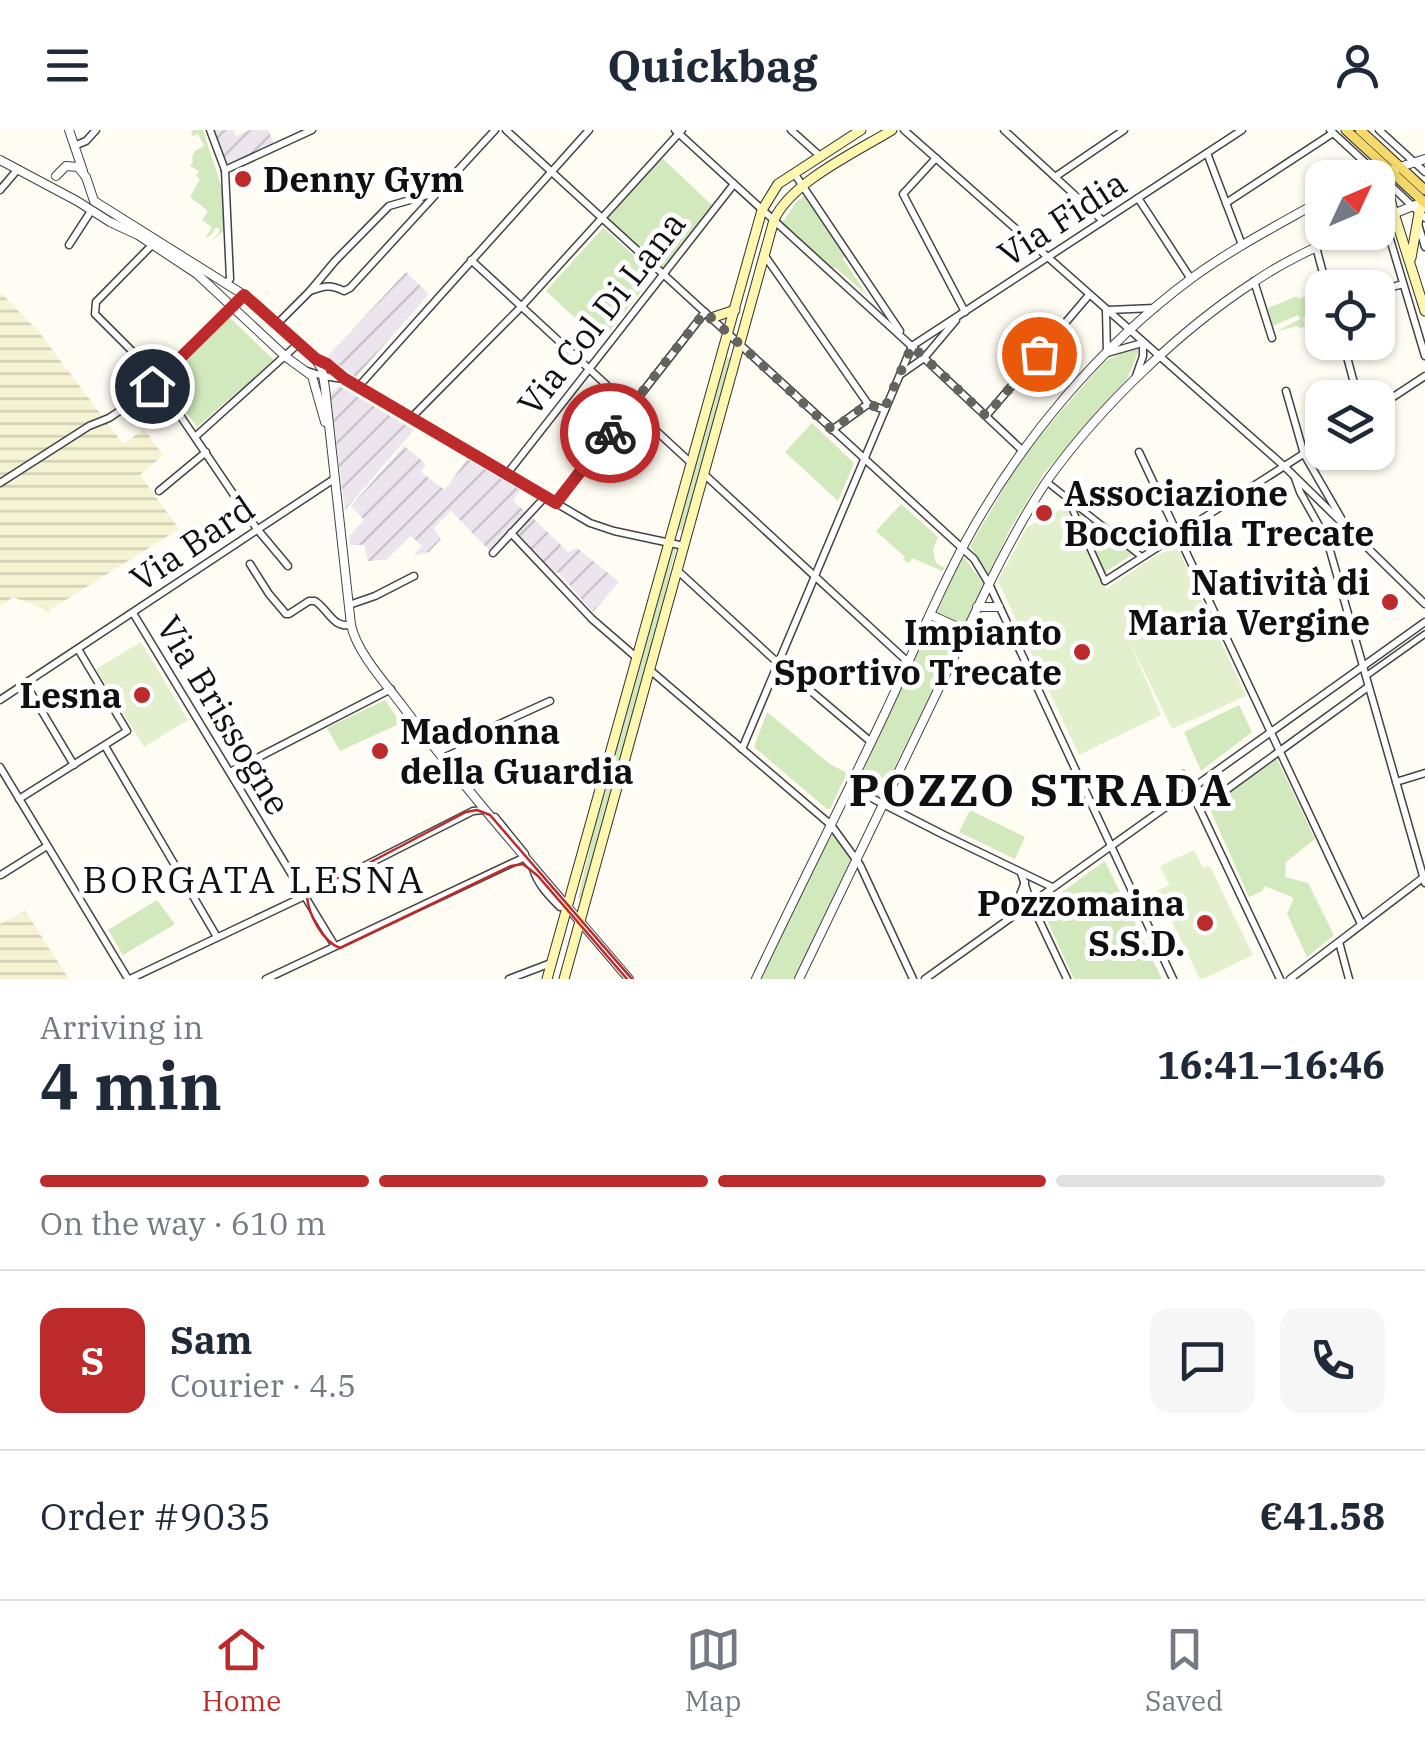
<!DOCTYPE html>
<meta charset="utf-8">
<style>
body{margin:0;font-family:"IBM Plex Serif",serif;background:#f6f6f7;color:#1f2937;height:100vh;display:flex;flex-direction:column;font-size:38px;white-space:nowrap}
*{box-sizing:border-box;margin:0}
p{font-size:32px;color:#747a83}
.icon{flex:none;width:55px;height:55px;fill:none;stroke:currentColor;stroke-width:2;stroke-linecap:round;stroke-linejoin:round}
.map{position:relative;height:849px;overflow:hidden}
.details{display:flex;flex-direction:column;background:#fff;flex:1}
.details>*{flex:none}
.needle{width:65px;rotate:46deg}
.buttons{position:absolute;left:1305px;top:30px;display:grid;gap:20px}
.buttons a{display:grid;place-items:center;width:90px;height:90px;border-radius:20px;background:#fff;box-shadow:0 2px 8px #0004;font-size:50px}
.pin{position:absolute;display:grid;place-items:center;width:85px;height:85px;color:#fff;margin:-42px;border:5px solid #fff;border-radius:50%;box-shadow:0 2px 10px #0007}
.courier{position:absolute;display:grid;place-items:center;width:100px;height:100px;margin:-50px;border:8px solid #bd2a2c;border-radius:50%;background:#fff;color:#222;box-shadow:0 2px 12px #0007}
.summary em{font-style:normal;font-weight:700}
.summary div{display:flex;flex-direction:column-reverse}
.summary{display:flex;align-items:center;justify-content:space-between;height:170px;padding:0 40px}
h1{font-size:65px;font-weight:700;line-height:75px}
.bar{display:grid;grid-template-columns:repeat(4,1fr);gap:15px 10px;align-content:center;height:120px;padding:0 40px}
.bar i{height:12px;border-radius:8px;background:#e0e1e3}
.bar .on{background:#bd2a2c}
.bar p{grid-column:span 4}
.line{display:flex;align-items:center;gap:25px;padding:0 40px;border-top:2px solid #e0e1e3}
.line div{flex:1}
.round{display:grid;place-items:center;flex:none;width:105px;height:105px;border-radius:20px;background:#f6f6f7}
header{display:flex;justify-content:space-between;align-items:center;height:130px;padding:0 40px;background:#fff;font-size:45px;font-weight:700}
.menu{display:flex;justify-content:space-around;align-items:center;height:140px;border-top:2px solid #e0e1e3;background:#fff;font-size:28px;color:#747a83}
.menu a{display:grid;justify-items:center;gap:5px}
.menu .on{color:#bd2a2c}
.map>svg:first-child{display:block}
.industrial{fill:url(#industrial-furrows)}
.farmland{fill:url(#farmland-rules)}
.green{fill:#d2e9bd}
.pitch{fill:#e3f0ce}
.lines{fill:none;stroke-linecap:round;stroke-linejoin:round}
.pedestrian-casing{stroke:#434343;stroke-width:8}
.minor-casing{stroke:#434343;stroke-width:9}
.tertiary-casing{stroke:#434343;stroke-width:10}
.secondary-casing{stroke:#323232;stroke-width:11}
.primary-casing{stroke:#212121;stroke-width:11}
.pedestrian{stroke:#fff;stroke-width:5}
.minor{stroke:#fff;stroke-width:6}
.tertiary{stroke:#fff;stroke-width:8}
.secondary{stroke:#fdf7b0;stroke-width:9}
.primary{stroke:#f5d96d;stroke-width:9}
.tram{stroke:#bd2a2c;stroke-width:2.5}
.done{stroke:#64635f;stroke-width:10;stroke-dasharray:0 18}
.route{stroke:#bd2a2c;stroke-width:12}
.poi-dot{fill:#bd2a2c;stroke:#fff;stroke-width:4}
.labels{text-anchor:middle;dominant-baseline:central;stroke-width:10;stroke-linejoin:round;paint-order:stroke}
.poi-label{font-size:35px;font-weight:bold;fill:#101010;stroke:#fff;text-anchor:end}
.street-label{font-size:35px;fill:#101010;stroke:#fff}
.neighbourhood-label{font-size:38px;letter-spacing:2.5px;fill:#101010;stroke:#fff}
.district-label{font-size:45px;font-weight:bold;letter-spacing:2.5px;fill:#101010;stroke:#fff}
</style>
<header><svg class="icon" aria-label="menu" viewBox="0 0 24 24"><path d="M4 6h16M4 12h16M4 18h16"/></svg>Quickbag<svg class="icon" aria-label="person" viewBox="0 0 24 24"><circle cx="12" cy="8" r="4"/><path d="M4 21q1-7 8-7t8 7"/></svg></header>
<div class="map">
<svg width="1425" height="849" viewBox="0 0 1425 849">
<defs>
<pattern id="industrial-furrows" width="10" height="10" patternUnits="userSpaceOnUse" patternTransform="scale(2.5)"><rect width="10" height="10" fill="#ede5ee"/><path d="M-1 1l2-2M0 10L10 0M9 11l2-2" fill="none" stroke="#cac3cb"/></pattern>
<pattern id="farmland-rules" width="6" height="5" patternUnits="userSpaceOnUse" patternTransform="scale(2.5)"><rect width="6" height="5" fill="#f5f3d3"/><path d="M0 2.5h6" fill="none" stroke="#d1cfb4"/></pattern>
</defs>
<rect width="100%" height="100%" fill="#fffdf3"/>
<g class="industrial">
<path d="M212,0H233L236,6L250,0H268L275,15L223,37Z"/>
<path d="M406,142L429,164L356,247L327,227Z"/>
<path d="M339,256L414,300L345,380L330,264Z"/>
<path d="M404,316L426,334L421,342L445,360L467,329L520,360L513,371L527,383L491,422L451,381L434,398L441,409L429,422L413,426L422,416L411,406L386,430L368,431L364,415H350L349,406L364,390L351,376Z"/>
<path d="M530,385L568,422L577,418L619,452L593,482L558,442L553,444L514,403Z"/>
</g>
<g class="farmland">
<path d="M0,162L39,202L123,314L144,299L163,325L140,345L179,399L48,481L13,467L0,476Z"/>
<path d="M25,781L69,849H0V794Z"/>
</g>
<g class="green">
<path d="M193,0H203L223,61L225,100L212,111L219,103V98H215L212,104L205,109L212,97L202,90L208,81L190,67L200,49L196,46L199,41L190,36L193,32L192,27L195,21L204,16L198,4L193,6L191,3Z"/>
<path d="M659,25L715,78L663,143L602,88Z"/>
<path d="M808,64L847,121L843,129L868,166L835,137L831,143L780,96L797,71Z"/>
<path d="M603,98L648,138L650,150L601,212L546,161Z"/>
<path d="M1319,161L1322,179L1303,188L1305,197L1299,198L1298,196L1277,201L1300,189L1298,185L1273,196L1268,178L1297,166L1298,169Z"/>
<path d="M229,187L274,230L197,297L165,252Z"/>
<path d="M1133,217L1139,220L1127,249L1044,343L1010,399L989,444L970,416L1024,324L1104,232Z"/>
<path d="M725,226L731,229L684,401L677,400Z"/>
<path d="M812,293L854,333L838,371L785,322Z"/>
<path d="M1067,371L1136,422L1102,444Z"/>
<path d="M901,374L938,407L933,420L936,433L945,438L942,441L912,428L909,433L903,430L905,427L876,401Z"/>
<path d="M672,417L676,418L660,484L581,769L578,768L594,701Z"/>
<path d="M963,426L984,455L879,669L855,658Z"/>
<path d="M385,570L401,593L340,621L327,598Z"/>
<path d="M1239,575L1252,602L1201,641L1184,602Z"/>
<path d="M767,582L830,634L847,643L830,679H827L754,617Z"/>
<path d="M1277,629L1315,709L1286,732L1285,747L1308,753L1334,805L1307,827L1287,784L1294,768L1265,756L1262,761L1249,767L1209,677Z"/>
<path d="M970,680L1025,707L1015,729L959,702Z"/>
<path d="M832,701L851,729L794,849H760Z"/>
<path d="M1105,731L1162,849H1074L1041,777Z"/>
<path d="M157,770L175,794L123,825L108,800Z"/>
</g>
<g class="pitch">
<path d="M1066,377L1106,459L1154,427L1177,416L1246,566L1172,599L1128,508L1161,585L1079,625L998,451L1027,397Z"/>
<path d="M141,512L188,590L144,617L96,539Z"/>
<path d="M1194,720L1203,738L1210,736L1253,825L1203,849H1200L1157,761L1169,755L1160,736Z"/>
</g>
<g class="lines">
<g class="pedestrian-casing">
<g id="pedestrian">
<path d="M1047,352L1142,427"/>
<path d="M1069,372L1105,451"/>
<path d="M1366,546L1425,504"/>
</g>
</g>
<g class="minor-casing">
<g id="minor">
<path d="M210,0L225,40L230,149L227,153"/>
<path d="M506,0L974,429L989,454L1173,849"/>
<path d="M675,0L906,211L1023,321"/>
<path d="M791,0L820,26"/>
<path d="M904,0L1284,336L1425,474"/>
<path d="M1004,0L1103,91"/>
<path d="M1330,0L1371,38L1372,48"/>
<path d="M1379,0L1425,42"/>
<path d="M74,16L86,11L96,0"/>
<path d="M1207,23L1242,115"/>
<path d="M936,28L903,64L965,182"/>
<path d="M225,40L312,0"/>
<path d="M794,43L900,201"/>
<path d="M1055,47L1124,0"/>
<path d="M1386,51L1425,88"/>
<path d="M0,60L18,39"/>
<path d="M438,62L350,158L344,161C330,154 324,156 310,161L335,131L389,76Z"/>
<path d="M438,62L495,0"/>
<path d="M1138,68L1191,149"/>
<path d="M1378,69L1425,226"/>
<path d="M1226,73L1333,3"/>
<path d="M1418,94L1425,117"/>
<path d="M153,114L96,172L95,184L135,224L154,247L257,399L288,436"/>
<path d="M69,115L91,81"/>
<path d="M1316,117L1327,158"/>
<path d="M765,126L868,274L885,280"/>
<path d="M471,130L690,332"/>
<path d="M1254,151L1272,208"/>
<path d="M1378,161L1403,154"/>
<path d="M1106,180L1107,223L1142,213"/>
<path d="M1108,180L1155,178"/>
<path d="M277,194L310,161"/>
<path d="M1343,212L1358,268"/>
<path d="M912,216L1242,0"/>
<path d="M316,229L345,249L590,393L614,401L684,416"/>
<path d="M307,241L323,246L344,249"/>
<path d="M901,244L924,228L956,190"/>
<path d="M1136,246L1143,226V215"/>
<path d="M359,256L589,0"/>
<path d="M1286,261L1304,324L1341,388"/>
<path d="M1378,277L1425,246"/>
<path d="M986,286L1089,165"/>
<path d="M412,287L521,177L682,0"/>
<path d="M832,300L868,274"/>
<path d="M195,307L298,214"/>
<path d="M1139,322L1361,794"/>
<path d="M507,344L734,54"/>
<path d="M705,345L909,533"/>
<path d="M1295,348L1300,362L1327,410L1347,398"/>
<path d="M0,353L89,296L109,288L145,264L244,165"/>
<path d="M159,361L206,322"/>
<path d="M556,373L705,182"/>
<path d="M511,403L592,489L636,527"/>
<path d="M1327,410L1425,753"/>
<path d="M493,423L545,367"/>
<path d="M250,434L269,464L286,484H289L309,471H315C329,480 332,498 351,495"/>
<path d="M678,441L779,534L871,612"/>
<path d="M1105,451L1322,312"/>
<path d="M349,475L375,466L414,446"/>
<path d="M133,483L335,816"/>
<path d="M650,540L831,695L860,735L913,849"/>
<path d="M25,553L74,635"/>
<path d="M0,570L334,349"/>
<path d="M105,616L217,807"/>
<path d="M742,619L912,216"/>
<path d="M438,622L550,571"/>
<path d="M0,637L128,849"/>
<path d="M230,642L391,559"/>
<path d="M1183,644L1280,849"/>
<path d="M1396,652L1425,643"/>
<path d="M850,657L944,705L1052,757"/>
<path d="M19,669L127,601L78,519"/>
<path d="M1200,679L1368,557"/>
<path d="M495,687L525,724"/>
<path d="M533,739C538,755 548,765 560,777H567"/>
<path d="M1021,743L1031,773L1067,849"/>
<path d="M1,745L47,716"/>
<path d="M1011,787L1025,752"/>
<path d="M1339,812L1349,849"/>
<path d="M130,849L311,763L473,681L485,680"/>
<path d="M266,849L525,727"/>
<path d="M509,849L551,833"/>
<path d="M925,849L1425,492"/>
<path d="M1290,849L1424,747"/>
</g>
</g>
<g class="tertiary-casing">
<g id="tertiary">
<path d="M69,0L83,41"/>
<path d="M0,30L77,71L110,92L138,105L197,144L286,227L312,246L325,292"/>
<path d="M1400,37L1425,29"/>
<path d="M56,46L66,36L78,37L86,47L94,71L244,165L315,229L322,239L325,258L351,495C357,523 387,555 404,578C475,672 553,759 629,849"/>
<path d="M1375,48L1390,41"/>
<path d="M1378,90L1423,72"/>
<path d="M977,477H999"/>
<path d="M931,485L966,501"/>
<path d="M756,849C798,760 843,672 885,583C912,526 936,466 966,411C1021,310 1100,216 1192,148C1233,118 1278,95 1322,70"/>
<path d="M799,849L989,454C1007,418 1026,381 1049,348C1101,276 1180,200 1254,152C1283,132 1316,117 1349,102"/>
</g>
</g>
<g class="secondary-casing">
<g id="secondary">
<path d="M1400,37L1390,41L1386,51L1392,77L1425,181"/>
<path d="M1411,128L1419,83L1425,71"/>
<path d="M711,188L735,180"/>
<path d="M547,849L762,80L778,54L861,0"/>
<path d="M564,849L774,90C791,52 856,22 892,0"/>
</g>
</g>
<g class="primary-casing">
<g id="primary">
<path d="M1346,0L1425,73"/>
<path d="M1360,0L1425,60"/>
</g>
</g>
<use href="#pedestrian" class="pedestrian"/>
<use href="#minor" class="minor"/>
<use href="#tertiary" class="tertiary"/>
<use href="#secondary" class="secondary"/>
<use href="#primary" class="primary"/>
<path class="tram" d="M627,849L538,746L523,734L511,736L340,818C323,812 308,784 307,766L311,760L365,735L466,682L477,680L490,685L632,849"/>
</g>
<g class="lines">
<path class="done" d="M610,303L705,182L832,300L868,274L884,280L912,216L986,286L1039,224"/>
<path class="route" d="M152,256L244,165L316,229L327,234L345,249L556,373L610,303"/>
</g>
<g class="poi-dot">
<circle cx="243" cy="49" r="10"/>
<circle cx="1044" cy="383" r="10"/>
<circle cx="1390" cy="472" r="10"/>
<circle cx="1082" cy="522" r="10"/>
<circle cx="142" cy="565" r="10"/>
<circle cx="380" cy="621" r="10"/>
<circle cx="1205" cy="793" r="10"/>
</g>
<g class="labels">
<g class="poi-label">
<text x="263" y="49" text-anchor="start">Denny Gym</text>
<text x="1064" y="363" text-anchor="start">Associazione<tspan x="1064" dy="40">Bocciofila Trecate</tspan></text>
<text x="1370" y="452">Natività di<tspan x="1370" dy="40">Maria Vergine</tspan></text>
<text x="1062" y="502">Impianto<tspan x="1062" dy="40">Sportivo Trecate</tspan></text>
<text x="122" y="565">Lesna</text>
<text x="400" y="601" text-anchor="start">Madonna<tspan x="400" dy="40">della Guardia</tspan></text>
<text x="1185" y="773">Pozzomaina<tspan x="1185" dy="40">S.S.D.</tspan></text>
</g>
<g class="street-label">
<text transform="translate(1062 88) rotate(-33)">Via Fidia</text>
<text transform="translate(601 183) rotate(-52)">Via Col Di Lana</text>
<text transform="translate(192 413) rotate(-34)">Via Bard</text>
<text transform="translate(224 585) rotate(59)">Via Brissogne</text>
</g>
<g class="neighbourhood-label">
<text x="254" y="748">BORGATA LESNA</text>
</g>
<g class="district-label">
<text x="1041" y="659">POZZO STRADA</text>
</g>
</g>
</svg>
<div class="buttons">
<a><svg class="needle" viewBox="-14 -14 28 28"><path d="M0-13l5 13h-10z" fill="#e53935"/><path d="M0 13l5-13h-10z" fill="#747a83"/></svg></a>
<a><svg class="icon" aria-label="locate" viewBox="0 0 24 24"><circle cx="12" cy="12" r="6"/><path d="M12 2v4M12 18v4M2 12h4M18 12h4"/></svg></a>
<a><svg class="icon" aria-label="layers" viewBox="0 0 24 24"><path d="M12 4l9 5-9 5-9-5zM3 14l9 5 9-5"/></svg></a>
</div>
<div class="pin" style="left:1039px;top:224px;background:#ea580c"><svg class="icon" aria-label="bag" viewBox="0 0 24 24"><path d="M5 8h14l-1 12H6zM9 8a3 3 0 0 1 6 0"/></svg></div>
<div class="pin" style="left:152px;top:256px;background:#1f2937"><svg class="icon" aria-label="home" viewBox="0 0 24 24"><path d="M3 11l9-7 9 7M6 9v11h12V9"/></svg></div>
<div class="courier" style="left:610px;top:303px"><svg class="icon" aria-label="bike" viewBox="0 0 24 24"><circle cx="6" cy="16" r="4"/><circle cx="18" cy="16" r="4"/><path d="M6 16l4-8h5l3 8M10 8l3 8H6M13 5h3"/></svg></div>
</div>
<section class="details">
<div class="summary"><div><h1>4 min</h1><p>Arriving in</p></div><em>16:41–16:46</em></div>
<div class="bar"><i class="on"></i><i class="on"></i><i class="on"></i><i></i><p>On the way · 610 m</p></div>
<div class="line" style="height:180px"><b class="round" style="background:#bd2a2c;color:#fff">S</b><div><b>Sam</b><p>Courier · 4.5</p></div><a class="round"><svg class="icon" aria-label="chat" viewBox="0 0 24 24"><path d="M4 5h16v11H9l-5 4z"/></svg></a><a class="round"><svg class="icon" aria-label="phone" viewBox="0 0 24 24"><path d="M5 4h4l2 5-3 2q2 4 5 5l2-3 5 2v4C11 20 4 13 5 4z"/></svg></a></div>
<div class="line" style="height:130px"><div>Order #9035</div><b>€41.58</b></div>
</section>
<nav class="menu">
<a class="on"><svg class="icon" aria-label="home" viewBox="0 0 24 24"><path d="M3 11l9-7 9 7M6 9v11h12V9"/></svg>Home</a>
<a><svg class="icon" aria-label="map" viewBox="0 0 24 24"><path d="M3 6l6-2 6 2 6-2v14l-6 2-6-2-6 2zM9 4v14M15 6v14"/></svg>Map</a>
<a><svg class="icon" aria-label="saved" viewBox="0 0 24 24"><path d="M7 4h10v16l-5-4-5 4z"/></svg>Saved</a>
</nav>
